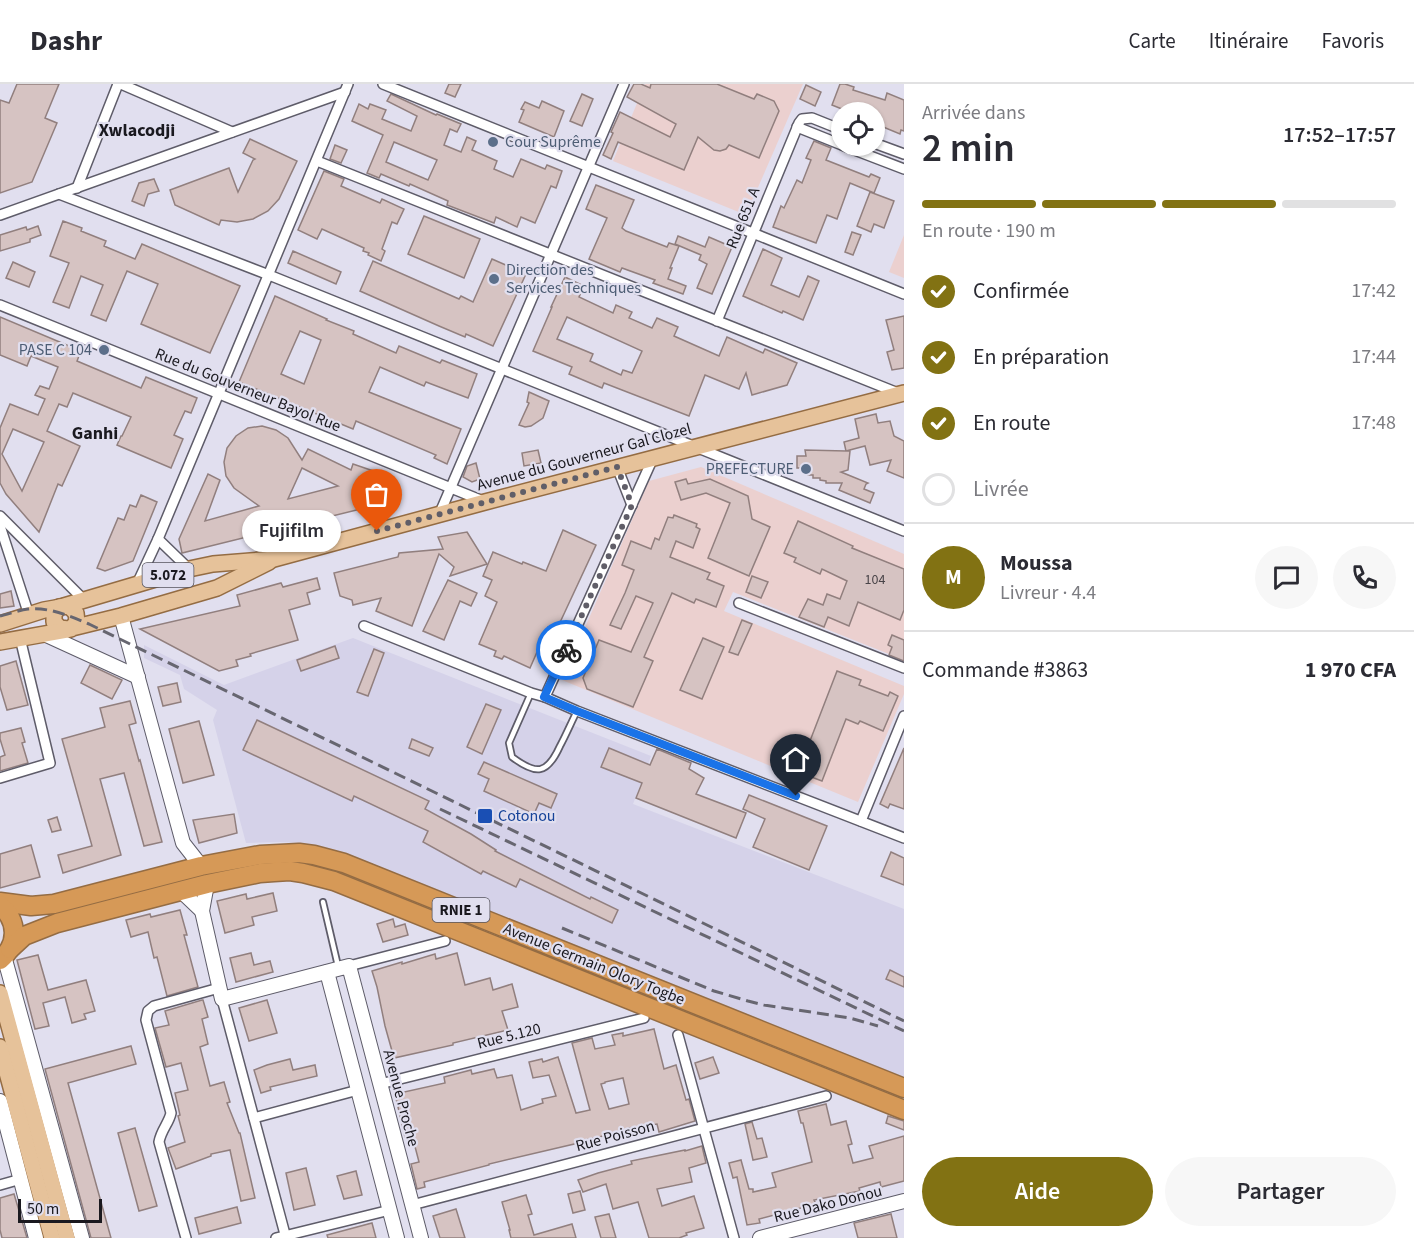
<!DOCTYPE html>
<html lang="fr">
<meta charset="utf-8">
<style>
body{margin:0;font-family:"Source Sans 3",sans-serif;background:#f7f7f7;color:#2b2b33;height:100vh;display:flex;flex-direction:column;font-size:22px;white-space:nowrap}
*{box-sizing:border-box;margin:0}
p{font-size:20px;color:#7c7c81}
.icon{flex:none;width:33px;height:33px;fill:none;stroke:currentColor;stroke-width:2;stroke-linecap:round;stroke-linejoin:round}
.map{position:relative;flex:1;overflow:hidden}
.side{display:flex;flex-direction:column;background:#fff;width:510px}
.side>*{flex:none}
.tools{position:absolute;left:831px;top:18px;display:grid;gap:12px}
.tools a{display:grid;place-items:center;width:54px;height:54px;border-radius:50%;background:#fff;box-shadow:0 2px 4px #0004;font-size:30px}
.scale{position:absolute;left:18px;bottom:15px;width:84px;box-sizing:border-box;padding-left:6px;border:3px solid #1a191f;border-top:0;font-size:16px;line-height:21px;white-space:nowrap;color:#1a191f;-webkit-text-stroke:4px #e1dfef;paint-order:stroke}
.pin{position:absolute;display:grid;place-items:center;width:51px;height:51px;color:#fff;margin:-62px -26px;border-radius:50% 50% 50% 0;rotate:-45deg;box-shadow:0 0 6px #0007}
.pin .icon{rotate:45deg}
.courier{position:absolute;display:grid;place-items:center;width:60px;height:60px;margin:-30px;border:4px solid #1a73e8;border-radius:50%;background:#fff;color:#222;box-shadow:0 2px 8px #0007}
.bubble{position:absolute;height:42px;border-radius:21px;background:#fff;box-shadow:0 2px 4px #0004;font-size:20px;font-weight:600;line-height:42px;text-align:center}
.overview em{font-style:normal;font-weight:600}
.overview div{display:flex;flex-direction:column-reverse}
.overview{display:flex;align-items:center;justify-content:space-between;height:102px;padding:0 18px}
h1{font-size:39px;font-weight:600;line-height:45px}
.bar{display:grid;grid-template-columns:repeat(4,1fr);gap:9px 6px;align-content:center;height:72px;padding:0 18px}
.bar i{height:8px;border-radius:4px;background:#e1e1e2}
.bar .current{background:#827213}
.bar p{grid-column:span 4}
.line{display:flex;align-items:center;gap:15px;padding:0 18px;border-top:2px solid #e1e1e2}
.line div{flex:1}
.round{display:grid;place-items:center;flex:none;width:63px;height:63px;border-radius:32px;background:#f7f7f7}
ol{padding:0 18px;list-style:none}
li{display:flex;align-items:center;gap:18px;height:66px}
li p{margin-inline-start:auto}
li .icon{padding:6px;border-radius:50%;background:#827213;color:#fff;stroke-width:4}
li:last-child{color:#7c7c81}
li i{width:33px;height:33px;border:3px solid #e1e1e2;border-radius:50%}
.action{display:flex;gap:12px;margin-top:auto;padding:12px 18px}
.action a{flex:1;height:69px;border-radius:36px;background:#827213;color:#fff;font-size:24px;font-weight:600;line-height:69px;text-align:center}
.action a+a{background:#f7f7f7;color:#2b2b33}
header{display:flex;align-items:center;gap:36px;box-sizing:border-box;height:84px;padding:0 30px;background:#fff;border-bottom:2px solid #e1e1e2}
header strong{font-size:28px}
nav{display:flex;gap:33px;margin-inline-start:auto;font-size:21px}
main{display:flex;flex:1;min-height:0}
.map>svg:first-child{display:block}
.commercial{fill:#ebd0cf}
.built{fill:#d5d2e9}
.building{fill:#d6c3c2;stroke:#917f7e;stroke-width:1.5;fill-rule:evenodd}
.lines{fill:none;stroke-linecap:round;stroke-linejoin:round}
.lane-casing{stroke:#5e5c69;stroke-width:8}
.street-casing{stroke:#5e5c69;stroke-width:12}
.secondary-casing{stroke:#5e5c69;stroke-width:16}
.primary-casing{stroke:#946c43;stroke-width:18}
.highway-casing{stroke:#946c43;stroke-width:21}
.lane{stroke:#fff;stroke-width:4.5}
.street{stroke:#fff;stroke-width:9}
.secondary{stroke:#fff;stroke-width:14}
.primary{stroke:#e6c29a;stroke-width:15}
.highway{stroke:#d69957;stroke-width:18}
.rail{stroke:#676670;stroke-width:3;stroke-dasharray:12 6;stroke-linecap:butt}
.done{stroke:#605e68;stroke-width:6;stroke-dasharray:0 10.8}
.route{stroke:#1a73e8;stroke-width:8}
.service-dot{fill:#5c6f8a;stroke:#e1dfef;stroke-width:2}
.transit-dot{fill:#1a4fb4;stroke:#e1dfef;stroke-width:2}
.labels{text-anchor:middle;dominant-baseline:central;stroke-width:4.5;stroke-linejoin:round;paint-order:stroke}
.number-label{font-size:14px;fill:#494448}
.shield{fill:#e1dfef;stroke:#56545d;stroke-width:1.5}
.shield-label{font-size:15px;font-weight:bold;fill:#1a191f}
.service-label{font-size:16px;fill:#4e5e75;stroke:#e1dfef;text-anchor:start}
.street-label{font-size:16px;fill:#1a191f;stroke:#e1dfef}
.transit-label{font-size:16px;fill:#164399;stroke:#e1dfef;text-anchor:start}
.neighbourhood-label{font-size:18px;font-weight:bold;fill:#1a191f;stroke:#e1dfef}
</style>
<header>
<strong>Dashr</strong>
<nav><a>Carte</a><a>Itinéraire</a><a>Favoris</a></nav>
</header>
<main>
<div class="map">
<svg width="904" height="1154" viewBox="0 0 904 1154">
<rect width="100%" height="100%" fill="#e1dfef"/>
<g class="commercial">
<path d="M645,0H803L746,131L613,77Z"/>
<path d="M904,151V194L889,188Z"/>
<path d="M701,383L904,470V576L733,508L724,527L904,602V610L858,718L562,596L649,397Z"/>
</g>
<path class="built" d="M353,554L651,672L633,720L904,825V994L542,848L336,767L319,762L298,759L280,758L246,759L213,636L217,626L184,605L180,591L144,574V561L224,601Z"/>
<g class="building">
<path d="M17,0H59L45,34L57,39L32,98L0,109V16L9,19Z"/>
<path d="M449,0H461L455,13L445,9Z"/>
<path d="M634,0H641L650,4L651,0H717L754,15L757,10L774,17L779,27L759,74L729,61L726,65L720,67L714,66L698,53L684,86L618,58L611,75L603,71L613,49L611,48L620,28L670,53L676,40L627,13Z"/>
<path d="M840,0H845L854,3L853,6L885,16L887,9L904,16V47L901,46L900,50L876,40L879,31L874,28L861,24L860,28H846L847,27L832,21Z"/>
<path d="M806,1L821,8L815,22L800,15Z"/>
<path d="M391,10L436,31L437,30L461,40L457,48L450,45L444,61L461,68L467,53L476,57L472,66L497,77L494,85L513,93L521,75L545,85L547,81L562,87L556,104L551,102L535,139L521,133L517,143L496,133L494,139L447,121L448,117L410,100L409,102L381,90L379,94L367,89L383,51L352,37L359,20L368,25L370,20L386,26L382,35L411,47L417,32L387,17ZM394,58L437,76L428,96L386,78Z"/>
<path d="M582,10L593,15L582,42L570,37Z"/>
<path d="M542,17L564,27L554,53L519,38L524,26L521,25L525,18L539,24Z"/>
<path d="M250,55L297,77L279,115L268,127L253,135L237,138L221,136L219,141L175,121L170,106L229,84L238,108L253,76L255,75L243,69Z"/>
<path d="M814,57L831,64L826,76L869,93L871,90L880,94L874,109L850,99L837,135L827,131L816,159L773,143L781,122L784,124L797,96L802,99L811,76L806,74Z"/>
<path d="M335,61L347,66L341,79L330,75Z"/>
<path d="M324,87L344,95L341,102L380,119L382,115L404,125L397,140L392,138L382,165L385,167L381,177L368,171L369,169L363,167L364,164L322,145L317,155L298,146Z"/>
<path d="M154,95L159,107L148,110L144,122L132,117L139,99Z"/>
<path d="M596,101L634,116L622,144L626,147L667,163L669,159L679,162L670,184H672L668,195L686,202L683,210L653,199L655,196L622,184L620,188L589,175L607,134L586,125Z"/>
<path d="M870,108L894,117L884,144L874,140L871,148L857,142Z"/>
<path d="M424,132L480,155L464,194L408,170Z"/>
<path d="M63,137L82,144L81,147L106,157L104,162L135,175L142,160L240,202L210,269L141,240L158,200L127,187L106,237L91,231L103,201L81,192L69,224L53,218L69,179L50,172Z"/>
<path d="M38,142L41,151L30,155V158L0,167V151L26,143L27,146Z"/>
<path d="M852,148L861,151L853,171L845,168Z"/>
<path d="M678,152L705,163L709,153L732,163L712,210L697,204L707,180L699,176L701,171L675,160Z"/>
<path d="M763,165L782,174L771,201L799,213L808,192L819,197L803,236L783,227L782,229L743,212Z"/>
<path d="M293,167L341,188L336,200L288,179Z"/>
<path d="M492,175L526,190L493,262L466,250L465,253L439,242L360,207L373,177L459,215L461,212L473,218Z"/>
<path d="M13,178L35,188L29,203L6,194Z"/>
<path d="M565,193L584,202L579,213L613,229L616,221L632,228L629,234L652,244L657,234L678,243L674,252L719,272L727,253L763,269L765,265L797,279L787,301L752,311L746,289L739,305L705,291L689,332L604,299L602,304L569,290L572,283L533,267L552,223H551ZM567,233L642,267L632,289L623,286L621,291L590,277L593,270L557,255Z"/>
<path d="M275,212L327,235L326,236L354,247L353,250L396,269L399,262L440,279L442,276L477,290L468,314L426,298L424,302L380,283L369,308L461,345L447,380L434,374L436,371L356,337L353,345L239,298ZM300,247L321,256L304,300L281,290Z"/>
<path d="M904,232V284L892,286L887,268L894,266L886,236Z"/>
<path d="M0,233L81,267L77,277L141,304L146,293L197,314L191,329L185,327L174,351L183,355L171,384L117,361L121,352H122L131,333L73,309L67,323L59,320L47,347L80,362L62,402L58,400L39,448L6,410L0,399V344L10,320L38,331L45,315L35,311L40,302L49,305L58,283L31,272L27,282L0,271ZM13,345L44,358L22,407L2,370Z"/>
<path d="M529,308L549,317L543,334L531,342L525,343L519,341L529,319L527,318Z"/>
<path d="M876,330L878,339L890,337L894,352L904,357V394L887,387L891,376L870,381L865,362L846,367H850L848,386L841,388L868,399L866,400L864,405L874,409L870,419L839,406L842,399H826V397L820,396V394H813V391H808V388H802V384H797V372H806L805,366L846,367L844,358L859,354L855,335Z"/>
<path d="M262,342L276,346L288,354L302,376L308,365L351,386L353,380L394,394L385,419L182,469L179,455L208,390L220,396L205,437L259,422L234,404L226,392L224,378L227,364L236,352L248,344ZM302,384L338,402L288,415Z"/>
<path d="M538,366L541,379L524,382L522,369Z"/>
<path d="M476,379L480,395L472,398L463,393L467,382Z"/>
<path d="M686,395L688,400L710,395L748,412L752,435L770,443L749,492L708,474L730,419L706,409L681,416L675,398Z"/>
<path d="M141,411L157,418L133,477L105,487L97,484L118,434L124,436L130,421L136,423Z"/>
<path d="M674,431L697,440L696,443L700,445L693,464L676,457L670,473L710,489L707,495L724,502L716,523L696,515L694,519L672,509L644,573L653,577L633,623L587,605L583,594L599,556L631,568L653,519L636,512L621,545L610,541L625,509L634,486L622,481L631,457L651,465L655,454L659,456L668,433L673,434Z"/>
<path d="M798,437L853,462L852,464L904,485V526L900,536L858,518L849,542L828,533L824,543L799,533L808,515L823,521L827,510L840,515L847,497L822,485L820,490L794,478L796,474L784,469Z"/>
<path d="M563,446L596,461L556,547L548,543L530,584L504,572L502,575L494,572L496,567L479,560L497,518L485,512L492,496L483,492L493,468L522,480L523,478L546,487Z"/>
<path d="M467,448L487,480L450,492L454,483L439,470L412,542L376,527L381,514L353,521L352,516L340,512L334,489L398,473L399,469L443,465L438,453Z"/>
<path d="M752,492L768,498L761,514L746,508Z"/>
<path d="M317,494L320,505L307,509L310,520L289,526L298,556L250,570L251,572L236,576L238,582L219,587L140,545L240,522L237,511L281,499L283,503Z"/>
<path d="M448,496L477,509L471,522L460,517L444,556L423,547Z"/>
<path d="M11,507L14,522L0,524V510Z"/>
<path d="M742,536L752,540L738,571L729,568Z"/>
<path d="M892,551L904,556V577L889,571L892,563L888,561Z"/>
<path d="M703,554L724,563L702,615L680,606Z"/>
<path d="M335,562L339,574L301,587L297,576Z"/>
<path d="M374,565L384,569L368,612L357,608Z"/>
<path d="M16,577L28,621L7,626L0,603V582Z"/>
<path d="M90,581L122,596L112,615L81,599Z"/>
<path d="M837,587L861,596L859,601L888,612L890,608L898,612L883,647L860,637L858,640L846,635L822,697L798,688Z"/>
<path d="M177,599L181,618L163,622L158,603Z"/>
<path d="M130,617L136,639L129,641L139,677L140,676L162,758L144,762L124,689L100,695L121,771L63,789L58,771L92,762L62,655L105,643L100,624Z"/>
<path d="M486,620L501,626L482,670L467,663Z"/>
<path d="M257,636L429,717L425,725L471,750L496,766L495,767L590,815L591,813L618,826L612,839L520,795L516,803L483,787L481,790L423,758L428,747L354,712L352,717L243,666Z"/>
<path d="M199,637L214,691L183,699L169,645Z"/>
<path d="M21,644L25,658L22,659L28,679L0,687V673L5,671L0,655V649Z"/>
<path d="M412,655L433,664L429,672L409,664Z"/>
<path d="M609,664L650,681L657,665L691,679L689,685L704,694L696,710L746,729L736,754L636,714L642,699L601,683Z"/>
<path d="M904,664V725L890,720L888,724L880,720Z"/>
<path d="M484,678L557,710L551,724L539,719L534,730L484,707L489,695L478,690Z"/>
<path d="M749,711L827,742L809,786L753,763L765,735L743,725Z"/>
<path d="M234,730L237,749L199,759L193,736Z"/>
<path d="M57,733L61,746L52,748L48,736Z"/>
<path d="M31,761L40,793L0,804V770Z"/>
<path d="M891,768L904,774V801L881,792Z"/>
<path d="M273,809L277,827L252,833L254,841L225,849L217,817L246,810L247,815Z"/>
<path d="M180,826L187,851H184L198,903L167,912L157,873L154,874L148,848L131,853L126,836L150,830L151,833Z"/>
<path d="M393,835L395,843L405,840L408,851L383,858L377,840Z"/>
<path d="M251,869L254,881L270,877L273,888L236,898L230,874Z"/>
<path d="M457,869L465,901L490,894L493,906L512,900L518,923L502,927L508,946L453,959V961L394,974L385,942L377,903L372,887L402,878V880L435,870L436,875Z"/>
<path d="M38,871L48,906L86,896L95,927L84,930L86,935L72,939L65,913L43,919L49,942L35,945L17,876Z"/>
<path d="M890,886L904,893V903L886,895Z"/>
<path d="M202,916H203L208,933L202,935L208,960L200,963L210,1002L224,998L230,1018L227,1019L239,1049H240L255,1114L241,1117L230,1066L211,1070V1072L176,1085L168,1064L185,1058L178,1032L180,1031L175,1009L188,1006L181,979L166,983L155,944L169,941L165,927Z"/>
<path d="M267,916L277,949L249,957L239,924Z"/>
<path d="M654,945L664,985L676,981L686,1016L689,1015L695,1037L659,1048L657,1040L629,1044V1046L586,1056L587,1057L489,1080V1081L424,1098L425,1103L417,1105L411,1080L419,1078L412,1051L405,1053L395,1010L445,999L444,993L471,986L472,990L494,985L497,994L512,991L521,1026L543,1019L542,1015L556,1012L549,991L533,994L529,978L542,975L543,978L558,973L576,1029L590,1026L572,959L592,954L595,965L615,961L612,951L623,949V952ZM623,994L629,1020L609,1025L601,1000L605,999V998Z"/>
<path d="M131,962L136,980L68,999L111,1154H91L45,985Z"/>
<path d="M713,973L719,989L700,995L695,979Z"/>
<path d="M290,975L293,986L315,981L317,992L270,1003L271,1006L261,1009L254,986L267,981Z"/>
<path d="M826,1020L831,1041L846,1037L852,1060L848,1061L853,1079L873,1074L869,1062L904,1052V1097L881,1103L880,1098L859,1104L860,1107L814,1116L816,1120L759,1135L760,1139L747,1141L737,1093L733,1094L729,1079L741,1076L749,1105H753V1108L776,1103L772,1089L812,1078L803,1039H801L798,1027Z"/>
<path d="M888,1032L904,1037V1046L886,1039Z"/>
<path d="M752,1038L757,1055L762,1054L767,1073L753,1076L745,1040Z"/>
<path d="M135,1044L157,1122L139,1127L118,1049Z"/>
<path d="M702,1062L706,1079L689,1084L692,1098L657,1105L662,1122L694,1112L704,1144L686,1149L687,1151L679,1154H649L638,1118L613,1125L606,1100L583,1108L578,1096L598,1089L632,1080L631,1077L685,1066V1067Z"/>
<path d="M306,1084L315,1121L294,1126L286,1089Z"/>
<path d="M356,1087L362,1111L344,1115L337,1092Z"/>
<path d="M580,1107L585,1126L573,1129L568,1110Z"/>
<path d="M14,1110L20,1130L27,1154H2L0,1146V1114Z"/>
<path d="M526,1111L532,1130L528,1131L534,1151L572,1140L576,1154H511L509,1146H510L502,1118Z"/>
<path d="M237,1123L241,1139L199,1150L195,1134Z"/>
<path d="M456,1125L465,1154H440L433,1132Z"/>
<path d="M609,1130L616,1154H601L595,1133Z"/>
<path d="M891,1130L897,1154H858L854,1139Z"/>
<path d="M372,1139L376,1154H328L327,1151Z"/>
</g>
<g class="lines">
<g class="lane-casing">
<g id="lane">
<path d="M531,609L509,659L512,673C536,691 547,691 560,662C566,651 571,639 577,627"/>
<path d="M323,818L338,882"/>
</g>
</g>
<g class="street-casing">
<g id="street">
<path d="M121,0L232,48"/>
<path d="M383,0L904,210"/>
<path d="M797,43L842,61"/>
<path d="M874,59L904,70"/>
<path d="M844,62L904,85"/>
<path d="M317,77L898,309"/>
<path d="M77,104L118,0"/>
<path d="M59,110L269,191L904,447"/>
<path d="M0,131L345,8"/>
<path d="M0,221L483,417"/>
<path d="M717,237L799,39L802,35L812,34L842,46"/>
<path d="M617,383L632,421"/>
<path d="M439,431L624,0"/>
<path d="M0,432L83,515"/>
<path d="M0,442L29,531"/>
<path d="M158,455L189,485"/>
<path d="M137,500L158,455L348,0"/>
<path d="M739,519L904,584"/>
<path d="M364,542L531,609L545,613L577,627L904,754"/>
<path d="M545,613L653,374"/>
<path d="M0,694L50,679L20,554"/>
<path d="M861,737L904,632"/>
<path d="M349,882L445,857"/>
<path d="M222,915L286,1154"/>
<path d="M678,951L734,1154"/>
<path d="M380,1000L644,934"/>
<path d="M254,1034L358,1006"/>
<path d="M0,1101L21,1095"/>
<path d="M412,1121L826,1012"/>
<path d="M186,1154L159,1058C161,1046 169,1039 171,1029L146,936L148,927L154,922L219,904"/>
<path d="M276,1154L390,1126"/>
</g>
</g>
<g class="secondary-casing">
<g id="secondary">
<path d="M121,532L183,759L201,782"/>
<path d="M44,550L138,593"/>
<path d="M207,800L202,827L222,915L349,882L421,1154"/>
<path d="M181,807L202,827"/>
<path d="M4,872L82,1154"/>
<path d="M327,888L397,1154"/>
<path d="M0,1017L36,1154"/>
<path d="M760,1154L904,1117"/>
</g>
</g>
<g class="primary-casing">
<g id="primary">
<path d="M64,522L189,485L213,480L274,475L485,418L904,309"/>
<path d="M0,540L44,526L61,523"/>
<path d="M71,545L77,538L76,529L69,522L59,523L54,530V538L60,544L68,545L121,532L217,504L269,478"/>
<path d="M0,558L67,546"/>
<path d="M0,909L67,1154"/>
<path d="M0,963L52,1154"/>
</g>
</g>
<g class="highway-casing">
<g id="highway">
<path d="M0,818L31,822L54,820L201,782L260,771L299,769L314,771L344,779L904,1004"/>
<path d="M0,821C18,837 19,860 0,876"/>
<path d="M10,865L24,852L57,839L207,800L260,789L274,788L290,787L303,789L334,797L904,1026"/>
</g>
</g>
<use href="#lane" class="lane"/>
<use href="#street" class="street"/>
<use href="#secondary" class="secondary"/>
<use href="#primary" class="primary"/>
<use href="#highway" class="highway"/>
<g class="rail">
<path d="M0,532C9,530 19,526 28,525C49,523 70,532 89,540L904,937"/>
<path d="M440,725L904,947"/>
<path d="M562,844L714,907L748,917L764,921L850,934L878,942"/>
</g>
</g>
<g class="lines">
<path class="done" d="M377,447L617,383L632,421L566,566"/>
<path class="route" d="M566,566L544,613L577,627L796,712"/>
</g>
<g class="service-dot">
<circle cx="493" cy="58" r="6"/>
<circle cx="494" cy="195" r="6"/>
<circle cx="104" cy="266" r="6"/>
<circle cx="806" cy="385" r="6"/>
</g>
<rect class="transit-dot" x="477" y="724" width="16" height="16" rx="3"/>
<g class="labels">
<g class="number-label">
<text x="875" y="496">104</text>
</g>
<g class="shield">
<rect x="142.5" y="479" width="51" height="24" rx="4.5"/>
<rect x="432.5" y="814" width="57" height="24" rx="4.5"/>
</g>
<g class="shield-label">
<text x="168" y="491">5.072</text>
<text x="461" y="826">RNIE 1</text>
</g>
<g class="service-label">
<text x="505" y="58">Cour Suprême</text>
<text x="506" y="186">Direction des<tspan x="506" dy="18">Services Techniques</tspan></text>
<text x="92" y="266" text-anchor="end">PASE C 104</text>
<text x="794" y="385" text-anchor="end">PREFECTURE</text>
</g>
<g class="street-label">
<text transform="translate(743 134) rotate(-68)">Rue 651 A</text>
<text transform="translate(248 306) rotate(22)">Rue du Gouverneur Bayol Rue</text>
<text transform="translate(584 373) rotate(-15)">Avenue du Gouverneur Gal Clozel</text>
<text transform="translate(594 880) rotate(22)">Avenue Germain Olory Togbe</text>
<text transform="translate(509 952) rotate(-14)">Rue 5.120</text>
<text transform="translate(401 1014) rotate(75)">Avenue Proche</text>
<text transform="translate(615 1052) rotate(-15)">Rue Poisson</text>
<text transform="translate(828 1120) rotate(-14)">Rue Dako Donou</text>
</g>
<g class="transit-label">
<text x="498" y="732">Cotonou</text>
</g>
<g class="neighbourhood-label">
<text x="137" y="46">Xwlacodji</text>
<text x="95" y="349">Ganhi</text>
</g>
</g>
</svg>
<div class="tools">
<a><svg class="icon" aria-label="locate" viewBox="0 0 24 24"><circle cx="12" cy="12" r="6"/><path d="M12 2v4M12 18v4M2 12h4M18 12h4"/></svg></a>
</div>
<div class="scale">50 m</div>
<div class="pin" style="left:377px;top:447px;background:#ea580c"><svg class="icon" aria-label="bag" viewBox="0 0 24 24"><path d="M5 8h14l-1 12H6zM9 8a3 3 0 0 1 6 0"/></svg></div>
<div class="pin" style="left:796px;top:712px;background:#1f2937"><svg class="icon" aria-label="home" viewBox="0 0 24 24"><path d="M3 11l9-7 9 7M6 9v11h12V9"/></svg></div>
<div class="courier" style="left:566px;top:566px"><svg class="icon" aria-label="bike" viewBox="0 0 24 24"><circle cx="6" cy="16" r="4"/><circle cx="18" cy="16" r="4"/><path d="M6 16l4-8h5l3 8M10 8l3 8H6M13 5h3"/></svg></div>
<div class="bubble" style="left:242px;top:426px;width:99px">Fujifilm</div>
</div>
<section class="side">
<div class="overview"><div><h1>2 min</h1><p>Arrivée dans</p></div><em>17:52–17:57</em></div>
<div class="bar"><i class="current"></i><i class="current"></i><i class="current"></i><i></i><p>En route · 190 m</p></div>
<ol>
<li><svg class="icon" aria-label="check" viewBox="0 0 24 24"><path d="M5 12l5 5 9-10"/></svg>Confirmée<p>17:42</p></li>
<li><svg class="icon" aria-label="check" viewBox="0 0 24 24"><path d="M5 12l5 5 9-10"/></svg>En préparation<p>17:44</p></li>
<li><svg class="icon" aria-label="check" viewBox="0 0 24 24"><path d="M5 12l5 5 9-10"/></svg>En route<p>17:48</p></li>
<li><i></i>Livrée</li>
</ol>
<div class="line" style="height:108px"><b class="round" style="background:#827213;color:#fff">M</b><div><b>Moussa</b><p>Livreur · 4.4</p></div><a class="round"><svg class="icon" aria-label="chat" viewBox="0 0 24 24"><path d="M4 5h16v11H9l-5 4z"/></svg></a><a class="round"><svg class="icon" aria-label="phone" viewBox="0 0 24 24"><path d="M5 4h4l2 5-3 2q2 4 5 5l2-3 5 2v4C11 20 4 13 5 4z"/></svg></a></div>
<div class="line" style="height:78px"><div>Commande #3863</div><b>1 970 CFA</b></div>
<div class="action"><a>Aide</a><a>Partager</a></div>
</section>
</main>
